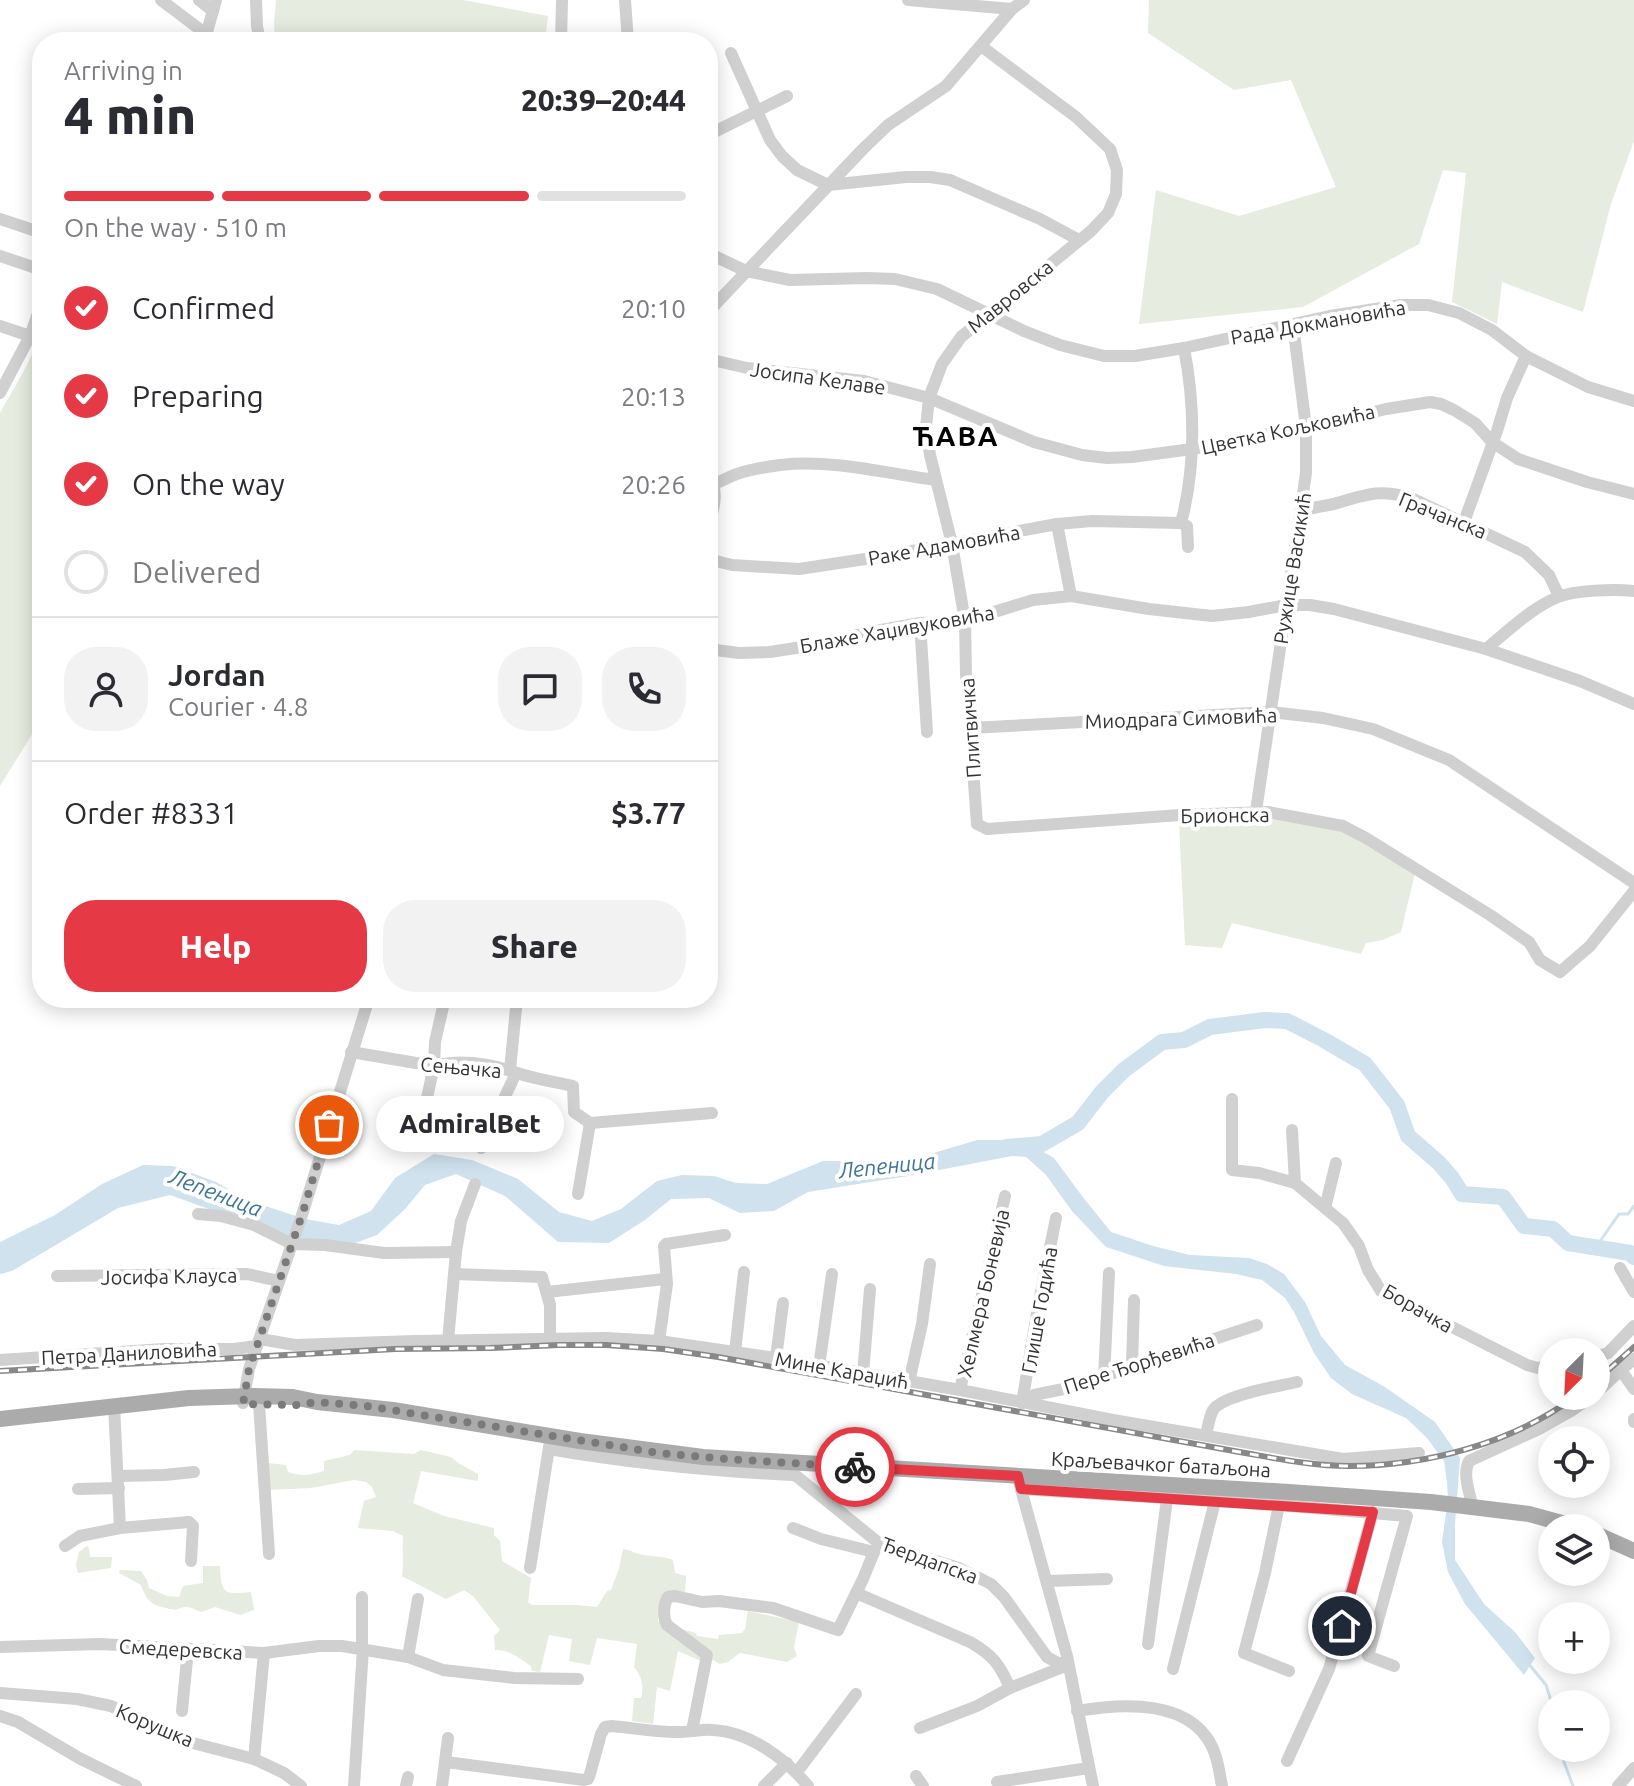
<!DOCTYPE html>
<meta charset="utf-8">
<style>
body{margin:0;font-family:Ubuntu,sans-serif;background:#f2f2f3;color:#2b2b33;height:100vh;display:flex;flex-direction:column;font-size:30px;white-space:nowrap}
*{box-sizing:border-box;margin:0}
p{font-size:26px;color:#7c7c81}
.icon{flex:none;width:44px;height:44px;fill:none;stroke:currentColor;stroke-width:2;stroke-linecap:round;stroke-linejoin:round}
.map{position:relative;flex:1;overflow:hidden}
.sheet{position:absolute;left:32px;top:32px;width:686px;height:976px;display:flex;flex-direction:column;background:#fff;border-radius:32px;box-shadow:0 4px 20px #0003}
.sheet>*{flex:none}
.needle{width:52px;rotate:204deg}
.controls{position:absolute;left:1538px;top:1338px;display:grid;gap:16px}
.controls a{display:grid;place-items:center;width:72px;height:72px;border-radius:50%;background:#fff;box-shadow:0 4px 20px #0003;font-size:40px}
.pin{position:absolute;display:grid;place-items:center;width:68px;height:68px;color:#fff;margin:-34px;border:4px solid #fff;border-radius:50%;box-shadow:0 2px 8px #0007}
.courier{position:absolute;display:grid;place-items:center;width:80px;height:80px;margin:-40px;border:6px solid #e63946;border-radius:50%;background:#fff;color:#222;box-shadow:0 2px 10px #0007}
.bubble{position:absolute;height:56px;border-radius:28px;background:#fff;box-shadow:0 4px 20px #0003;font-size:26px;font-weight:800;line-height:56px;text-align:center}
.overview em{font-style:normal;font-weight:800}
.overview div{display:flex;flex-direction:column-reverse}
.overview{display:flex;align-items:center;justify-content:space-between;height:136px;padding:0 32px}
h1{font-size:52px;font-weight:800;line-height:60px}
.bar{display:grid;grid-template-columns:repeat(4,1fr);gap:12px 8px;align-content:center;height:96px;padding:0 32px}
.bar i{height:10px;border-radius:6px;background:#e1e1e2}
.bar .on{background:#e63946}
.bar p{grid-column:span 4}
.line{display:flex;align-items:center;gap:20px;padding:0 32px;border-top:2px solid #e1e1e2}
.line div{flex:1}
.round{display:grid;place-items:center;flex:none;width:84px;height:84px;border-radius:32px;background:#f2f2f3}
ol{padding:0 32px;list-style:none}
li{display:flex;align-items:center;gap:24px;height:88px}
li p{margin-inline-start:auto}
li .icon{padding:8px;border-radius:50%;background:#e63946;color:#fff;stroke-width:4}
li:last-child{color:#7c7c81}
li i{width:44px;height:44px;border:4px solid #e1e1e2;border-radius:50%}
.cta{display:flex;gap:16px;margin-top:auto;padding:16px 32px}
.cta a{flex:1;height:92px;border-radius:32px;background:#e63946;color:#fff;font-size:32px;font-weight:800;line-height:92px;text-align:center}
.cta a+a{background:#f2f2f3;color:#2b2b33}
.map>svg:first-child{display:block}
.green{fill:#e6ecdf}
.water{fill:#cfe2ee}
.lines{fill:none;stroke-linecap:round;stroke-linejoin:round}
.stream{stroke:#cfe2ee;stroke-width:3}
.river{stroke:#cfe2ee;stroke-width:16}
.minor{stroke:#d0d0d0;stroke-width:12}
.major{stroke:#ababab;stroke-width:16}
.rail-casing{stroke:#888;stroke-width:6}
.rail{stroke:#fff;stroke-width:3;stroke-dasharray:9;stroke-linecap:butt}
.done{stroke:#7a7a7a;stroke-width:8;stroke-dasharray:0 14.4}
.route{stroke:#e63946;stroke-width:10}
.labels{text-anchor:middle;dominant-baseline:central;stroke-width:8;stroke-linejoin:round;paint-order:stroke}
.street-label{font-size:20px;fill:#333;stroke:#fff}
.water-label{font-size:22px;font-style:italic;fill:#3f7597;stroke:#fff}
.district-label{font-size:28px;font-weight:bold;letter-spacing:2px;fill:#000;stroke:#fff}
</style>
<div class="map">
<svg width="1634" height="1786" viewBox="0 0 1634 1786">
<rect width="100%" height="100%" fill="#fff"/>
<g class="green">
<path d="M276,0H463L548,16L545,42H275L274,23Z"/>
<path d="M1149,0H1634V141L1611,204L1583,312L1502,282L1497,324L1452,302L1466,173L1443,170L1419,244L1303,307L1139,324L1156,190L1239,216L1336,187L1291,80L1234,90L1148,33Z"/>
<path d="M42,332V718L0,786V413L27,365Z"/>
<path d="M1254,815L1346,829L1415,873L1401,932L1383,940L1366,943L1361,954L1232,923L1222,948L1185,945L1179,822Z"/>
<path d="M354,1450L414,1454L421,1450L451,1457L458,1463L478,1474V1481L421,1471L413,1503L444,1516L494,1528V1535L500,1541L502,1561L531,1578L528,1602L532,1605H576L597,1607L607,1591L611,1590L619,1568L623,1549C631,1550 636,1554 644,1555C655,1557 663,1556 673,1560L675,1573L686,1576L685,1593L668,1591C661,1598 658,1611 658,1621L701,1653V1661L678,1651L670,1691L657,1687L653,1724L632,1721L634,1698H641C644,1686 642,1677 634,1667L637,1644L597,1638L590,1665L569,1661L572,1639L549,1635L540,1672L532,1671L531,1666C519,1658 509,1649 495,1650L494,1636L500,1630L473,1596L464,1590L446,1599L402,1576C404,1563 402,1550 403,1536L393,1531L358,1528L364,1501L376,1497L372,1487L366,1482L354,1480L311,1488L268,1490V1463L286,1465L288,1472C302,1477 311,1475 324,1471V1461L350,1455Z"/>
<path d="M87,1546L89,1548L90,1557H112L111,1568L78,1573L76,1565L79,1552Z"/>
<path d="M203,1566H220C221,1594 224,1595 251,1592L254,1610L240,1615L215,1607L201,1612C192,1608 186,1604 176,1610C156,1606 148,1606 141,1585L119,1573L120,1570L141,1571L147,1580L149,1588L167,1596L179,1597L183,1586L203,1583Z"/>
<path d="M748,1611L799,1622L794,1647L797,1656L787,1662L740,1653L728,1662L720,1664L710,1658L681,1629L696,1633L697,1636L718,1639L719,1635L742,1633L745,1629Z"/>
</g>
<path class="water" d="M977,1140H1026V1149L1035,1147L1054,1158L1082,1196L1111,1232L1153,1246L1190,1255L1249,1258L1267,1264L1284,1274L1305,1302L1321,1336L1345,1365L1385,1387L1435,1422L1460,1458L1455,1524V1560L1484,1604L1515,1632L1535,1658L1524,1675L1465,1604L1448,1572L1442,1542L1448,1499L1447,1482L1444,1461L1427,1438L1406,1418L1352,1394L1331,1378L1314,1353L1294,1312L1285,1298L1262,1280L1236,1274L1164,1266L1106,1247L1072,1211L1046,1175L1026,1157L1012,1156L908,1176L808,1192L774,1211L740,1213L709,1198L671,1199L645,1220L609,1243L558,1242L505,1196L456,1174L425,1185L405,1209L377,1235L347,1246L300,1242L170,1195L118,1208L12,1271L0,1274V1242L55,1215L102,1184L143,1165L173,1166L216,1182L247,1200L305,1219L339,1225L371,1211L395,1178L434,1154L472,1160L518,1179L559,1212L592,1221L621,1209L657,1181L682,1175L714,1176L736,1183L767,1184L823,1161H907Z"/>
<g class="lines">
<g class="stream">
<path d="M1596,1247L1619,1214H1628L1634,1206"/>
<path d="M1528,1663L1546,1685L1552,1704"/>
<path d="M1563,1748L1564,1762L1573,1786"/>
</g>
<path class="river" d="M1006,1147L1042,1144L1078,1123L1102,1092L1124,1070L1162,1042L1184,1040L1210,1027L1264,1020L1287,1021L1324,1040L1365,1064L1397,1105L1408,1136L1439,1163L1452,1178L1462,1194L1503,1197L1524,1226L1553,1229L1568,1243L1630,1253L1634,1257"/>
<g class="minor">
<path d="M161,0L206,34"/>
<path d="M199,0L213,11"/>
<path d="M256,0L257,26L260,42"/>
<path d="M625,0L628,42"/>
<path d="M908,0L1012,9"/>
<path d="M205,39L216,0"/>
<path d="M561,42L562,0"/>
<path d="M981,46L1076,117L1110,149L1117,170L1116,194L1108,213L1091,231L961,337L942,364L929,398L926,427L930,455L952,544L965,621L966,674L977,824L987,829L1180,815L1268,812L1343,826L1366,838L1490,915L1529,942L1540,960L1560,972L1590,946L1634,891"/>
<path d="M731,53L770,140L782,156L797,170L828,185L906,177H930L950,180L1040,219L1079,240"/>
<path d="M708,135L787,96"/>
<path d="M0,219L42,233"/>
<path d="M708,253L746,271L790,280L867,278L895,279L937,289L1024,331L1060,345L1104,356H1135L1184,348L1330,316L1401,305H1428L1459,313L1492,330L1526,356L1588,387L1634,401"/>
<path d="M0,256L42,270"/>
<path d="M708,312L863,149L888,125L946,86L1012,9L1024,0"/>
<path d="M0,326L30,336"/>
<path d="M1184,348C1195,404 1196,467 1181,523L1187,526L1188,547"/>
<path d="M708,359L747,368L864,381L929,398L1034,442L1082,455L1107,458L1132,457L1192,449L1345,419L1386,409L1430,402L1441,404L1454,410L1475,423L1492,442L1518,459L1587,482L1634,494"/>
<path d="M0,393L30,336L42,302"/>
<path d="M708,470C718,491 716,504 708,526"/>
<path d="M708,485C719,484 727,477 737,474C750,469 766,467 780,465C833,459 884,473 936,480"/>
<path d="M1302,510C1313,508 1323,506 1334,504C1366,495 1375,489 1409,497L1525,552L1549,575L1559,596"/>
<path d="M1464,522L1497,431L1507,398L1526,356"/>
<path d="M1057,524L1071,596"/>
<path d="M708,559L732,565L799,569L885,556L1057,524L1092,521L1181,523"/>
<path d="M920,623L927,732"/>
<path d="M708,649L739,653L770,652L815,645L865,633L920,623L965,621L1033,600L1071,596L1149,609L1212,616L1249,612L1286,605H1310L1334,609L1486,649C1508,631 1531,608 1558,597C1575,590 1615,589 1634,591"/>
<path d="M1486,649L1580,681L1634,704"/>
<path d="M971,728L1271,712L1323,718L1373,729L1449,760L1634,883"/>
<path d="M1256,811L1306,473V427L1293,325"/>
<path d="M351,1052L434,1066C461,1059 491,1064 517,1073C535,1079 555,1082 573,1086L574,1112L590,1123L712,1113"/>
<path d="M510,1070L517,998"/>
<path d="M1232,1099V1170L1259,1173L1295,1183L1343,1223L1359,1246L1368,1270L1381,1291L1527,1365L1538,1368L1552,1366"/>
<path d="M1292,1130L1295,1183"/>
<path d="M417,1143L434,1066L435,1042L445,998"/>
<path d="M481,1148L516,1073"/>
<path d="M578,1194L590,1123"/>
<path d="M1325,1208L1336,1163"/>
<path d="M198,1214L221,1216L254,1225L292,1244L325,1245L384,1253L456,1252"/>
<path d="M1620,1268L1634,1292"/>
<path d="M455,1274L542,1277L550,1305V1339"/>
<path d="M57,1276L247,1274L279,1281"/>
<path d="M547,1292L665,1279"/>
<path d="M260,1339L295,1345L414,1341L606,1338L659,1341L776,1358L960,1390L1113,1420L1343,1459L1419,1453"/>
<path d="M448,1341L456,1252L461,1221L475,1184"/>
<path d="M659,1341L667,1284L664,1246L666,1244L725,1235"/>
<path d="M735,1352L744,1272"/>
<path d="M1596,1357L1608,1353L1634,1326"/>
<path d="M776,1358L783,1303"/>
<path d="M1634,1359L1621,1370L1634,1389"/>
<path d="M0,1360L164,1349H234L257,1346"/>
<path d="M1132,1366L1134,1300"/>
<path d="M819,1367L832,1274"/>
<path d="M863,1374L870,1289"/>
<path d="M1104,1378L1109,1273"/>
<path d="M909,1382L922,1324L930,1264"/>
<path d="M960,1390L1005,1196"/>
<path d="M1596,1393L1621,1370"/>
<path d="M243,1403L249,1369L303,1212L369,998"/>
<path d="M1022,1403L1034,1395L1078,1386L1132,1366L1257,1325"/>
<path d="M1022,1403L1038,1307L1056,1218"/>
<path d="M259,1404L269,1554"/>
<path d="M114,1405L120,1528L189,1522L193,1526L191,1561"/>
<path d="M1634,1419V1422"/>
<path d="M1206,1435C1208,1427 1209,1418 1213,1410C1223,1395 1279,1386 1297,1382"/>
<path d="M549,1449C630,1463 711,1471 793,1475"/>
<path d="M779,1462L880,1544L959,1568L991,1584L1004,1597L1047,1657L1056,1662L1068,1665"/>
<path d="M119,1476L164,1475L194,1472"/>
<path d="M1019,1482L1067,1656L1093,1786"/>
<path d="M78,1489L119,1488"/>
<path d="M1021,1489L1279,1505L1407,1516L1368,1656L1394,1666"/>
<path d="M1279,1505L1265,1573L1244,1653L1289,1671"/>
<path d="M1472,1506C1470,1492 1462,1475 1469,1461L1539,1429L1571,1411L1592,1396"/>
<path d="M793,1528L821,1539L874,1552"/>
<path d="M65,1546L80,1536L120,1528"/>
<path d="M530,1568L550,1441"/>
<path d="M1048,1581L1107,1579"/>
<path d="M856,1593L970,1642C993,1655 1000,1665 1010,1688"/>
<path d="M362,1597V1648"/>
<path d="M1148,1644L1167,1499"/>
<path d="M0,1647L100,1644L264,1653L319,1646H342L408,1657L443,1670L514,1678L578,1679"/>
<path d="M408,1657L418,1599"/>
<path d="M1173,1669L1215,1501"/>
<path d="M0,1693L77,1699L111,1706L189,1742L254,1759L284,1773L301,1786"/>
<path d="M182,1711L188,1649"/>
<path d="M1077,1711C1118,1704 1180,1699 1207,1738C1217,1752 1219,1770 1222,1786"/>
<path d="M0,1716L18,1722L79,1758L136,1786"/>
<path d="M920,1728L977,1706L1010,1688L1068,1665"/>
<path d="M692,1731L707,1655L667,1625C663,1618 663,1605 668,1597L675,1596L702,1602L719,1601L773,1608L838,1630L863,1579L874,1552L880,1544"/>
<path d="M254,1759L264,1653"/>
<path d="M1287,1761L1329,1669L1373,1512"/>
<path d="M446,1762L584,1780L588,1779L590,1774L601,1734L605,1727L612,1726C635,1728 658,1733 681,1732C692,1732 702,1729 713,1730C750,1732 786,1759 808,1786"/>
<path d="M797,1772L856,1694"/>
<path d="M916,1776L923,1786"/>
<path d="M997,1782L1089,1768"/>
<path d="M354,1786L363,1649"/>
<path d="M406,1786L408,1777"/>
<path d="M442,1786L448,1738"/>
<path d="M764,1786L787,1763"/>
<path d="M1618,1786L1634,1768"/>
</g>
<g class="major">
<path d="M0,1419L189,1398L251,1396L293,1397L317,1402L393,1410L580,1441L703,1457L1289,1492L1431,1502L1529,1514L1580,1528"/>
<path d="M1596,1534L1634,1551"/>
</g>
<g class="rail-casing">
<g id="rail">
<path d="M0,1371L395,1349L490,1348L559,1345H606L663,1349L718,1357L1245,1453C1279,1459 1314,1466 1349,1466C1427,1466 1513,1443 1576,1396"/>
<path d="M1596,1381L1634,1347"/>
</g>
</g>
<use href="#rail" class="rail"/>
</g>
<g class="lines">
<path class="done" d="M329,1125L303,1212L249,1369L243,1404L297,1405L317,1402L366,1406L659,1453L727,1459L855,1467"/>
<path class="route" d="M855,1467L1018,1476L1021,1489L1373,1512L1342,1626"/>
</g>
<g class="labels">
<g class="street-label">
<text transform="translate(1010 296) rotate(-39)">Мавровска</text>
<text transform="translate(1318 322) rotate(-10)">Рада Докмановића</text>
<text transform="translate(818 378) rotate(8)">Јосипа Келаве</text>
<text transform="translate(1288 429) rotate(-12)">Цветка Кољковића</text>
<text transform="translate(1443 515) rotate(22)">Грачанска</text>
<text transform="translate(944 545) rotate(-10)">Раке Адамовића</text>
<text transform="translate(1292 568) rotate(-81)">Ружице Васикић</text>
<text transform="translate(897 629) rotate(-10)">Блаже Хаџивуковића</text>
<text transform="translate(1181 718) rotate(-2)">Миодрага Симовића</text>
<text transform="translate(970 728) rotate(-94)">Плитвичка</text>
<text transform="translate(1225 815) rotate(-1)">Брионска</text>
<text transform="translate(461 1067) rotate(5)">Сењачка</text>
<text transform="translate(169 1276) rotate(-1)">Јосифа Клауса</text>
<text transform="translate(983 1293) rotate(-77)">Хелмера Боневија</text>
<text transform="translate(1418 1308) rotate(30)">Борачка</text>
<text transform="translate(1039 1310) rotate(-80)">Глише Годића</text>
<text transform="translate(129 1353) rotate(-3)">Петра Даниловића</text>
<text transform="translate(1139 1363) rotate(-18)">Пере Ђорђевића</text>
<text transform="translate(842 1370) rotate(10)">Мине Караџић</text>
<text transform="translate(1161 1464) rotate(3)">Краљевачког батаљона</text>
<text transform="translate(930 1560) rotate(20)">Ђердапска</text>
<text transform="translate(181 1649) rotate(3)">Смедеревска</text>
<text transform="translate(155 1725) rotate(23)">Корушка</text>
</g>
<g class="water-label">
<text transform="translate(887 1165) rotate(-6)">Лепеница</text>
<text transform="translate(216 1192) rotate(21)">Лепеница</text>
</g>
<g class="district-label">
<text x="956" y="435">ЋАВА</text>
</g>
</g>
</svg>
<div class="controls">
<a><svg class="needle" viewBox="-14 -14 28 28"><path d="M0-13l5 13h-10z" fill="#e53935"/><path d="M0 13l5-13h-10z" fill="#7c7c81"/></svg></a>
<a><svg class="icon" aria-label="locate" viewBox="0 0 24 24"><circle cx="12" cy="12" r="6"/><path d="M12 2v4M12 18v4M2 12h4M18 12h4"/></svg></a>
<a><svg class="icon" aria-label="layers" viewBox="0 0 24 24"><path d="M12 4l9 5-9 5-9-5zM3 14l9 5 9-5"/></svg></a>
<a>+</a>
<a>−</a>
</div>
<div class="pin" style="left:329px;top:1125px;background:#ea580c"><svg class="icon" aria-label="bag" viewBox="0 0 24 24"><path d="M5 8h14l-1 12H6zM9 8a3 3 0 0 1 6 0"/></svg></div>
<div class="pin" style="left:1342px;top:1626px;background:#1f2937"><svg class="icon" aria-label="home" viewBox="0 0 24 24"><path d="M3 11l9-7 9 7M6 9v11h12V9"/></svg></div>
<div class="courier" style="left:855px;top:1467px"><svg class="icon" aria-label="bike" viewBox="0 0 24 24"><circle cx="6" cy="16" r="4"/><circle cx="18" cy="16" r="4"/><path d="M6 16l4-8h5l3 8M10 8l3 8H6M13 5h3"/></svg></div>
<div class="bubble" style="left:376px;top:1096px;width:188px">AdmiralBet</div>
<section class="sheet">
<div class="overview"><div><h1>4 min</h1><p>Arriving in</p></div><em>20:39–20:44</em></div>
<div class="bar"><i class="on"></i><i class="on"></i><i class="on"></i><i></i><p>On the way · 510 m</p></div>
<ol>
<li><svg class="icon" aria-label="check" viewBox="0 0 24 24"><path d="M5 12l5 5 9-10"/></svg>Confirmed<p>20:10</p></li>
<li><svg class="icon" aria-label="check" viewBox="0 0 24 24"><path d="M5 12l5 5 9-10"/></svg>Preparing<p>20:13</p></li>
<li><svg class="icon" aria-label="check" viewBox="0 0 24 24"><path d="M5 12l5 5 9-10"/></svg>On the way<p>20:26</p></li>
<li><i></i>Delivered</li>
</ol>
<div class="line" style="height:144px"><a class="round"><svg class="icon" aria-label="person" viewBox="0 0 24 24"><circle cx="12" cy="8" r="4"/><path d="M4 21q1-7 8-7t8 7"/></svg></a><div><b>Jordan</b><p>Courier · 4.8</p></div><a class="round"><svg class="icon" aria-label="chat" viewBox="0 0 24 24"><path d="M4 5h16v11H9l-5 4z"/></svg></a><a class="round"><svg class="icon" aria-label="phone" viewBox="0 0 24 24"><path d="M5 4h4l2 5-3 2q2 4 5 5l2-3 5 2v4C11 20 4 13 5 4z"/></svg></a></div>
<div class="line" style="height:104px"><div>Order #8331</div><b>$3.77</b></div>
<div class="cta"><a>Help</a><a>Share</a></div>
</section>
</div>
